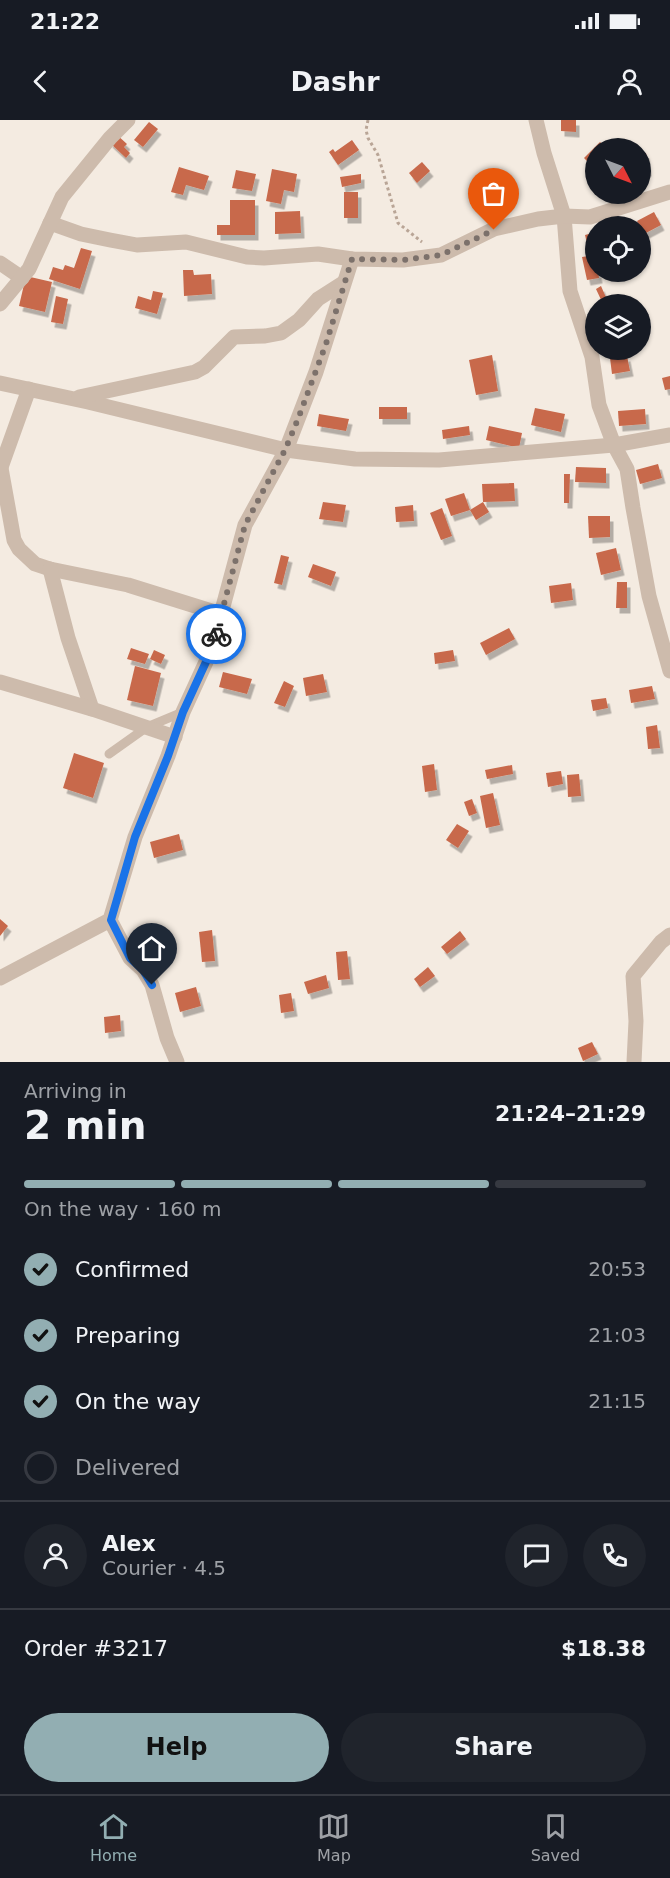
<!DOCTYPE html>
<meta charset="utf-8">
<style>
body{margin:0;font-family:"DejaVu Sans",sans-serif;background:#20242c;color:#f1f3f6;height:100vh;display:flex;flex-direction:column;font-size:22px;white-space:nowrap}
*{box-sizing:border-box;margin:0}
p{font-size:20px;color:#9ea1a6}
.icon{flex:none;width:33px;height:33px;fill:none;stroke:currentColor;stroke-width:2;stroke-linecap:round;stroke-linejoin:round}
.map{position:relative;height:942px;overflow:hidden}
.side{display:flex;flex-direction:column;background:#171b24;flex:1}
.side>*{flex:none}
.needle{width:39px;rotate:132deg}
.tools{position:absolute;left:585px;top:18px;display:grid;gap:12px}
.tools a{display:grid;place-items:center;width:66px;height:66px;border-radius:50%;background:#171b24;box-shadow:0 2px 4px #0004;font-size:30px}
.pin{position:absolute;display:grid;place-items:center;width:51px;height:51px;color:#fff;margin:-62px -26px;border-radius:50% 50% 50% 0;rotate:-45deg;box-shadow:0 0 6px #0007}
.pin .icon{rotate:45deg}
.courier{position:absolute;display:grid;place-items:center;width:60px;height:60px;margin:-30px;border:4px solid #1a73e8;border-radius:50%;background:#fff;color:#222;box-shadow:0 2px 8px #0007}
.headline em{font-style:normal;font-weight:700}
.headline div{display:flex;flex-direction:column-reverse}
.headline{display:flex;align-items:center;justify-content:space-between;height:102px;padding:0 24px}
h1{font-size:39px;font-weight:700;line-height:45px}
.bar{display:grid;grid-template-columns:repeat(4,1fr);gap:9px 6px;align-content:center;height:72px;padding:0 24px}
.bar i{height:8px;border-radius:4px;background:#363941}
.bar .selected{background:#92aeb2}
.bar p{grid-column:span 4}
.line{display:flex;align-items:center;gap:15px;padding:0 24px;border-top:2px solid #363941}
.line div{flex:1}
.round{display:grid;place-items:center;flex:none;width:63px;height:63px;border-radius:32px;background:#20242c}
ol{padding:0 24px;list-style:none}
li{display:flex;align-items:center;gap:18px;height:66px}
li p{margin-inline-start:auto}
li .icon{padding:6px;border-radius:50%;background:#92aeb2;color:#111;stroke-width:4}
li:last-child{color:#9ea1a6}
li i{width:33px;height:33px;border:3px solid #363941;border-radius:50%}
.button{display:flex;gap:12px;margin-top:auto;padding:12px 24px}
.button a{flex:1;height:69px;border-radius:36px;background:#92aeb2;color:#111;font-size:24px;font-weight:700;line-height:69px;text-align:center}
.button a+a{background:#20242c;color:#f1f3f6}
.status{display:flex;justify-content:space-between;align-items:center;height:42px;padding:0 30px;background:#171b24;direction:ltr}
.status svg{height:16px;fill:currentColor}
header{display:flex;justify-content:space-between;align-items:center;height:78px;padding:0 24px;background:#171b24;font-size:27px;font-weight:700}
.dock{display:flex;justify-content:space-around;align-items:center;height:84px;border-top:2px solid #363941;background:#171b24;font-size:16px;color:#9ea1a6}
.dock a{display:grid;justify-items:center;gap:3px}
.dock .selected{color:#92aeb2}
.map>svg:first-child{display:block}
.building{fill:#c8694b;filter:url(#shadow)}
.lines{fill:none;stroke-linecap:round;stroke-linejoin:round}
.path{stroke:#b9a596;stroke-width:3;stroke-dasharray:3 3;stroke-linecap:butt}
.service{stroke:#cdbbac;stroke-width:9}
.minor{stroke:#cdbbac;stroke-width:15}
.done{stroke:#7c716b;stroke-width:6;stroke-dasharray:0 10.8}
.route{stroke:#1a73e8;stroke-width:8}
</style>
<div class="status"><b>21:22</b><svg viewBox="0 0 49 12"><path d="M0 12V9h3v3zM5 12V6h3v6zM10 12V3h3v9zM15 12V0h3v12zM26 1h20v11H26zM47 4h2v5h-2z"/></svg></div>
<header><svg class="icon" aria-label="back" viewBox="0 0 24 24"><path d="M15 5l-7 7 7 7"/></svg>Dashr<svg class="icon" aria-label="person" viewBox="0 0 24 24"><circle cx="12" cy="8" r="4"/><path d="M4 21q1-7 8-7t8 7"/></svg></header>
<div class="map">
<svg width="670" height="942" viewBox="0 0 670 942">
<defs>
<filter id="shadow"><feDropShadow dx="3.5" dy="5.5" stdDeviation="0" flood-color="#0004"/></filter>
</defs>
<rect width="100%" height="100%" fill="#f4ebe1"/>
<g class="building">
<path d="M561,0H576V12L561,11Z"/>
<path d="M149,2L158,9L143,27L134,20Z"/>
<path d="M116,14L127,24L124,27L130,33L126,38L109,22Z"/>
<path d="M352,20L359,30L338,45L329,32L333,29L335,32Z"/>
<path d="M600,22L607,28H596V45L593,47L584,38Z"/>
<path d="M640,33H646L648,51H640Z"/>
<path d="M422,42L430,51L417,63L409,53Z"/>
<path d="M179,47L209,56L204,70L186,65L183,75L171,72Z"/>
<path d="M272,49L297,54L294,72L284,70L281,84L266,81Z"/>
<path d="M236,50L256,54L252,71L232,68Z"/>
<path d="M361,54V63L342,67L340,57Z"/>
<rect x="344" y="72" width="14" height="26"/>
<path d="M230,80H255V115H217V105H230Z"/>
<path d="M300,91L301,113L275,114V92Z"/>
<path d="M654,92L661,105L644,114L637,101Z"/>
<path d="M596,112V129L589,131L585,115Z"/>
<path d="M81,128L92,131L80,169L49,159L53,147L63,150L65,145L74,148Z"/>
<path d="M595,135L596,152H598L599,158L587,160L582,137Z"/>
<path d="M183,150H193L194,155L211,154L212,174L184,176Z"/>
<path d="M26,156L52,162L45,192L19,186Z"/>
<path d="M601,166L608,182L603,184L596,169Z"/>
<path d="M153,171L163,173L157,194L135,188L138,176L151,180Z"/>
<path d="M56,176L68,179L63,204L51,202Z"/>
<path d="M492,235L498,271L476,275L469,240Z"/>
<path d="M627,236L630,251L612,254L610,238Z"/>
<path d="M670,256V269L665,270L662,258Z"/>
<rect x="379" y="287" width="28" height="12"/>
<path d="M535,288L565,294L561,312L531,305Z"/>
<path d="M645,289L646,304L619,306L618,291Z"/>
<path d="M319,294L349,299L346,311L317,306Z"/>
<path d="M469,306L470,315L443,319L442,310Z"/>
<path d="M489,306L522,313L519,328L486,320Z"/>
<path d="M658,344L662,358L640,364L636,350Z"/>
<path d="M576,347L606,348V363L575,362Z"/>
<path d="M564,354H570L569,383H564Z"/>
<path d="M514,363L515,381L483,382L489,392L476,400L470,390L483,382L482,364Z"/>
<path d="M464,373L470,390L451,396L445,379Z"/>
<path d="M323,382L346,385L343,402L319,399Z"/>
<path d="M413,385L414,401L396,402L395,387Z"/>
<path d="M442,388L452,416L441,420L430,393Z"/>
<path d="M588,396H610V417L589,418Z"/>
<path d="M616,428L621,450L601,455L596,433Z"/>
<path d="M281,435L289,437L282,465L274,463Z"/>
<path d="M313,444L336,452L331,466L308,457Z"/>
<path d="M617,462H627V488H616Z"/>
<path d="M571,463L573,480L551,483L549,466Z"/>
<path d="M509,508L515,519L486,535L480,523Z"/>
<path d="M131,528L149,534L145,544L127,539Z"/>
<path d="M154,530L165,535L161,544L150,539Z"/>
<path d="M453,530L455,541L435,544L434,533Z"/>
<path d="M135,546L161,553L153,586L127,580Z"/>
<path d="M223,552L252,559L247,574L219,567Z"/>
<path d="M323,554L327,572L306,576L303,558Z"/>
<path d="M284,561L294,566L285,587L274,583Z"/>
<path d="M652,566L655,579L631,583L629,570Z"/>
<path d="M606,578L608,588L593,591L591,580Z"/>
<path d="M657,605L660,628L648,629L646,607Z"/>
<path d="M74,633L104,643L93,678L63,668Z"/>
<path d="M434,644L437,670L425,672L422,646Z"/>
<path d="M512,645L513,654L487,659L485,650Z"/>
<path d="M561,651L563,664L548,667L546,653Z"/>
<path d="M579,654L581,676L568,677L567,655Z"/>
<path d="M493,673L500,705L486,708L480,676Z"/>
<path d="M472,679L477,693L469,696L464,682Z"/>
<path d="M457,704L469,711L458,728L446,720Z"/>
<path d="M179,714L183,730L154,738L150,722Z"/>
<path d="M0,799L8,806L0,816Z"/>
<path d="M212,810L215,841L202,842L199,812Z"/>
<path d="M460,811L466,819L447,834L441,827Z"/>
<path d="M347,831L350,859L338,860L336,832Z"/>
<path d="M428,847L435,856L420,867L414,859Z"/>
<path d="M326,855L329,868L308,874L304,862Z"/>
<path d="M196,867L201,886L180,892L175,873Z"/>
<path d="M291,873L294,891L281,893L279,875Z"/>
<path d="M120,895L121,911L105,913L104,897Z"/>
<path d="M592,922L598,934L583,941L578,928Z"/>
</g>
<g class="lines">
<path class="path" d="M368,0L366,10L368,18L378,35L398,103L422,122"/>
<path class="service" d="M109,634L147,607L183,592"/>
<g class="minor">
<path d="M536,0L544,33L564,96L570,171L592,237L599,285L614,325L627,349L633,388L649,476L670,551"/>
<path d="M50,103L81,114L110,120L137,125L186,122L247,137L264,138L318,134L352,139L403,140L441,135L494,109L538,99L564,96L590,97L670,72"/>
<path d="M0,143L22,158"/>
<path d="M0,184L29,149L62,77L110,18L128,0"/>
<path d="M0,263L88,282L286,330L355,339L439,340L614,325L670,315"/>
<path d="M79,277L195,252L204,247L234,217L265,216L281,213L299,200L318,179L343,163"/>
<path d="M1,348L14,420L19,429L35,444L50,449L128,465L221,494"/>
<path d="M0,350L29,269"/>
<path d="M50,449L68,518L92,589"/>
<path d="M0,562L92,589L175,617"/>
<path d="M110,800L130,838L143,850L152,865L167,918L177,942"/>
<path d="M0,858L110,800L135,717L168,636L183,592L211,531L245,405L286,330L316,252L352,139"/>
<path d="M634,942L636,901L633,856L661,822L670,815"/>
</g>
</g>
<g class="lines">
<path class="done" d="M216,514L245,405L285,330L298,299L326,224L352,139L403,140L441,135L494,110"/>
<path class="route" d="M152,865L143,850L130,838L111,800L135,717L168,636L183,592L211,531L216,514"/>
</g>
</svg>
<div class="tools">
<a><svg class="needle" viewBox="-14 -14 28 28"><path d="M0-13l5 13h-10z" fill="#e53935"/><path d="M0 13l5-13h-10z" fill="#9ea1a6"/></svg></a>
<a><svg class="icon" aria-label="locate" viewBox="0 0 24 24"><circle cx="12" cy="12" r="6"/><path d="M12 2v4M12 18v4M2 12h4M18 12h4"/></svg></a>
<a><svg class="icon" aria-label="layers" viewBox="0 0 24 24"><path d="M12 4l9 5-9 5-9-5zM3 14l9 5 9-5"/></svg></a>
</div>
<div class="pin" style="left:494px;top:110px;background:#ea580c"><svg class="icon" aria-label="bag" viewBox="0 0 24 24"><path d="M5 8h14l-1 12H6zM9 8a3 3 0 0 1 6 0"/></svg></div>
<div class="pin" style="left:152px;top:865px;background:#1f2937"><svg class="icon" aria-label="home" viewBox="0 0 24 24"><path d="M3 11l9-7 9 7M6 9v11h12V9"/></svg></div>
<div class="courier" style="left:216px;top:514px"><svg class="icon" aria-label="bike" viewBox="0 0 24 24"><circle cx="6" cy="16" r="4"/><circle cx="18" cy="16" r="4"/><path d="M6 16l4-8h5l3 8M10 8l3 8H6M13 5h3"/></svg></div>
</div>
<section class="side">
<div class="headline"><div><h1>2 min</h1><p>Arriving in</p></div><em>21:24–21:29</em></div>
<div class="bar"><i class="selected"></i><i class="selected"></i><i class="selected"></i><i></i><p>On the way · 160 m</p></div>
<ol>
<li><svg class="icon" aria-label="check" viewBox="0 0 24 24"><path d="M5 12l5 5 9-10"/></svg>Confirmed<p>20:53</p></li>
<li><svg class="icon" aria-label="check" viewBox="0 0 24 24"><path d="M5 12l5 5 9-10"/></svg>Preparing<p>21:03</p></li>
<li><svg class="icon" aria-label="check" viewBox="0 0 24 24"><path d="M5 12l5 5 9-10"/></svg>On the way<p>21:15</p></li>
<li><i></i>Delivered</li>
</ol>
<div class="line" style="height:108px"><a class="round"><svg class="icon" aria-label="person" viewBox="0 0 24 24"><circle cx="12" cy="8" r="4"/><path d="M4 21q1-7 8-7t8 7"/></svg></a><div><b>Alex</b><p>Courier · 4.5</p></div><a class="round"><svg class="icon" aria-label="chat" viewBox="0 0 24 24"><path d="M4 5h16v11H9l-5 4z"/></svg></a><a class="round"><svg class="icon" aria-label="phone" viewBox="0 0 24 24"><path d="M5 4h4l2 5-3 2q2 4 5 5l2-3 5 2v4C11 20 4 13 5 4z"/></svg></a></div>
<div class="line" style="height:78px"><div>Order #3217</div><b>$18.38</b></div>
<div class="button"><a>Help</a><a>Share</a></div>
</section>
<nav class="dock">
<a class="selected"><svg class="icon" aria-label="home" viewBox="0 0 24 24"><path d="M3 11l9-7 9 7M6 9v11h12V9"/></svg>Home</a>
<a><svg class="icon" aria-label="map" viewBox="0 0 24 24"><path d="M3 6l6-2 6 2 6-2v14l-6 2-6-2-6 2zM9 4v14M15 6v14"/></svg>Map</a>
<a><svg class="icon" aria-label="saved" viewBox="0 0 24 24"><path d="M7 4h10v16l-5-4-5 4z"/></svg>Saved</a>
</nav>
